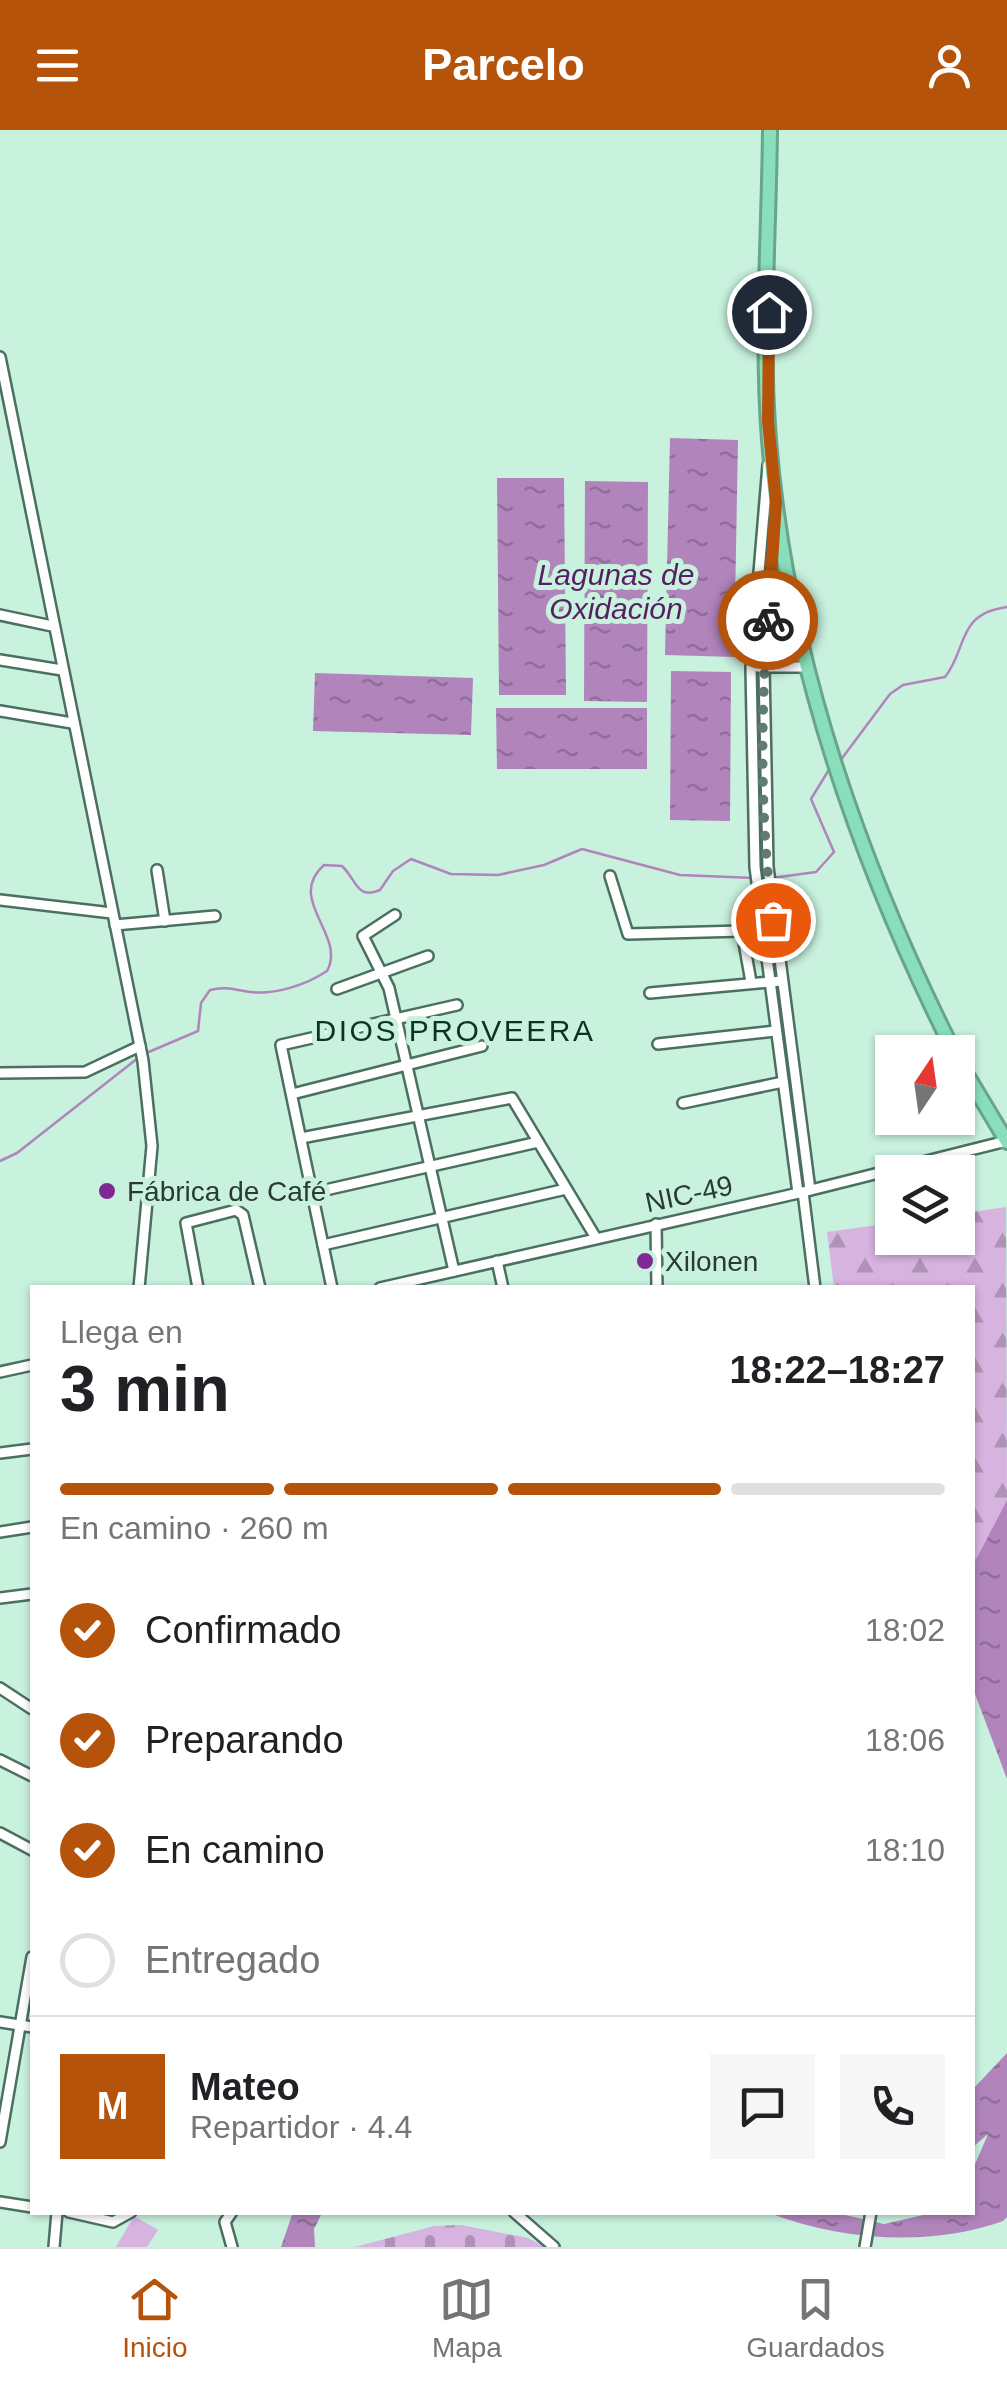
<!DOCTYPE html>
<html lang="es">
<meta charset="utf-8">
<style>
body{margin:0;font-family:Helvetica,sans-serif;background:#f6f6f6;color:#202124;height:100vh;display:flex;flex-direction:column;font-size:38px;white-space:nowrap}
*{box-sizing:border-box;margin:0}
p{font-size:32px;color:#757577}
.icon{flex:none;width:55px;height:55px;fill:none;stroke:currentColor;stroke-width:2;stroke-linecap:round;stroke-linejoin:round}
.map{position:relative;flex:1;overflow:hidden}
.details{position:absolute;left:30px;top:1155px;width:945px;height:930px;display:flex;flex-direction:column;background:#fff;border-radius:0px;box-shadow:0 2px 8px #0004}
.details>*{flex:none}
.needle{width:65px;rotate:13deg}
.buttons{position:absolute;left:875px;top:905px;display:grid;gap:20px}
.buttons a{display:grid;place-items:center;width:100px;height:100px;border-radius:0px;background:#fff;box-shadow:0 2px 8px #0004;font-size:50px}
.pin{position:absolute;display:grid;place-items:center;width:85px;height:85px;color:#fff;margin:-42px;border:5px solid #fff;border-radius:50%;box-shadow:0 2px 10px #0007}
.courier{position:absolute;display:grid;place-items:center;width:100px;height:100px;margin:-50px;border:8px solid #b45309;border-radius:50%;background:#fff;color:#222;box-shadow:0 2px 12px #0007}
.headline em{font-style:normal;font-weight:800}
.headline div{display:flex;flex-direction:column-reverse}
.headline{display:flex;align-items:center;justify-content:space-between;height:170px;padding:0 30px}
h1{font-size:65px;font-weight:800;line-height:75px}
.bar{display:grid;grid-template-columns:repeat(4,1fr);gap:15px 10px;align-content:center;height:120px;padding:0 30px}
.bar i{height:12px;border-radius:8px;background:#e0e0e0}
.bar .current{background:#b45309}
.bar p{grid-column:span 4}
.line{display:flex;align-items:center;gap:25px;padding:0 30px;border-top:2px solid #e0e0e0}
.line div{flex:1}
.round{display:grid;place-items:center;flex:none;width:105px;height:105px;border-radius:0px;background:#f6f6f6}
ol{padding:0 30px;list-style:none}
li{display:flex;align-items:center;gap:30px;height:110px}
li p{margin-inline-start:auto}
li .icon{padding:10px;border-radius:50%;background:#b45309;color:#fff;stroke-width:4}
li:last-child{color:#757577}
li i{width:55px;height:55px;border:5px solid #e0e0e0;border-radius:50%}
header{display:flex;justify-content:space-between;align-items:center;height:130px;padding:0 30px;background:#b45309;color:#fff;font-size:45px;font-weight:800}
.tab-bar{display:flex;justify-content:space-around;align-items:center;height:140px;border-top:2px solid #e0e0e0;background:#fff;font-size:28px;color:#757577}
.tab-bar a{display:grid;justify-items:center;gap:5px}
.tab-bar .current{color:#b45309}
.map>svg:first-child{display:block}
.grass{fill:#d7b3e0}
.forest{fill:url(#forest-firs)}
.cemetery{fill:url(#cemetery-stones)}
.water{fill:url(#water-ripples)}
.lines{fill:none;stroke-linecap:round;stroke-linejoin:round}
.stream{stroke:#b185bc;stroke-width:2.5}
.minor-casing{stroke:#4b7060;stroke-width:14}
.highway-casing{stroke:#68a58c;stroke-width:18}
.minor{stroke:#fff;stroke-width:9}
.highway{stroke:#89debb;stroke-width:12}
.done{stroke:#627b70;stroke-width:10;stroke-dasharray:0 18}
.route{stroke:#b45309;stroke-width:12}
.poi-dot{fill:#812895;stroke:#c8f1de;stroke-width:4}
.labels{text-anchor:middle;dominant-baseline:central;stroke-width:10;stroke-linejoin:round;paint-order:stroke}
.poi-label{font-size:28px;fill:#2b3b34;stroke:#c8f1de;text-anchor:start}
.street-label{font-size:28px;fill:#2b3b34;stroke:#c8f1de}
.water-label{font-size:30px;font-style:italic;fill:#561f62;stroke:#c8f1de}
.neighbourhood-label{font-size:30px;letter-spacing:2.5px;fill:#0c3225;stroke:#c8f1de}
</style>
<header><svg class="icon" aria-label="menu" viewBox="0 0 24 24"><path d="M4 6h16M4 12h16M4 18h16"/></svg>Parcelo<svg class="icon" aria-label="person" viewBox="0 0 24 24"><circle cx="12" cy="8" r="4"/><path d="M4 21q1-7 8-7t8 7"/></svg></header>
<div class="map">
<svg width="1007" height="2117" viewBox="0 0 1007 2117">
<defs>
<pattern id="forest-firs" width="22" height="20" patternUnits="userSpaceOnUse" patternTransform="scale(2.5)"><rect width="22" height="20" fill="#d7b3e0"/><path d="M5 1l3.5 6h-7zM16 11l3.5 6h-7z" fill="#af93b6"/></pattern>
<pattern id="cemetery-stones" width="16" height="16" patternUnits="userSpaceOnUse" patternTransform="scale(2.5)"><rect width="16" height="16" fill="#d7b3e0"/><path d="M2 7V4a2 2 0 0 1 4 0v3zM10 15v-3a2 2 0 0 1 4 0v3z" fill="#af93b6"/></pattern>
<pattern id="water-ripples" width="26" height="14" patternUnits="userSpaceOnUse" patternTransform="scale(2.5)"><rect width="26" height="14" fill="#b185bc"/><path d="M2 4q2-2 4 0t4 0M15 11q2-2 4 0t4 0" fill="none" stroke="#906e9a"/></pattern>
</defs>
<rect width="100%" height="100%" fill="#c8f1de"/>
<path class="grass" d="M134,2086L158,2100L147,2117H116Z"/>
<path class="forest" d="M1006,1077L1007,1370L973,1435L972,1158L834,1157L827,1102L892,1093V1108H958V1084Z"/>
<path class="cemetery" d="M461,2095L528,2108L545,2117H355L434,2096Z"/>
<g class="water">
<path d="M670,308L738,310L734,527L665,525Z"/>
<path d="M497,348H564L566,565H499Z"/>
<path d="M585,351L648,352L647,572L584,571Z"/>
<path d="M671,541L731,542L730,691L670,690Z"/>
<path d="M315,543L473,548L471,605L313,601Z"/>
<path d="M496,578H647V639H497Z"/>
<path d="M1007,1370V1649L972,1556L973,1435Z"/>
<path d="M1007,1923V2087L1003,2091C931,2117 843,2111 769,2083H837L884,2094L932,2083L972,2082L973,2039L988,2004L973,2017V1959Z"/>
<path d="M293,2082L322,2083L314,2099L315,2117H281Z"/>
</g>
<g class="lines">
<g class="stream">
<path d="M840,631L890,564L903,555L945,547C968,518 956,484 1007,477"/>
<path d="M772,748L816,742L834,722L811,669L830,638"/>
<path d="M144,924L198,901L201,873L210,860C226,856 235,860 250,862C275,865 306,855 327,841C347,805 285,770 324,735L342,736C357,750 356,770 380,760L393,741L411,729L451,744L498,745L544,735L582,719L680,745L754,748"/>
<path d="M0,1031L17,1023L138,928"/>
</g>
<g class="minor-casing">
<g id="minor">
<path d="M0,227L143,931L152,1016L139,1158"/>
<path d="M768,335L751,538L755,737L798,1063"/>
<path d="M775,396L764,537L768,737L810,1060"/>
<path d="M0,485L52,496"/>
<path d="M0,530L62,540"/>
<path d="M758,537H806"/>
<path d="M0,581L72,593"/>
<path d="M157,740L165,791"/>
<path d="M610,746L628,804L742,801L751,852"/>
<path d="M0,770L112,783"/>
<path d="M395,785L363,806L389,858L454,1141"/>
<path d="M115,795L215,786"/>
<path d="M337,859L428,826"/>
<path d="M650,863L781,851"/>
<path d="M658,914L775,901"/>
<path d="M0,943L85,942L140,916"/>
<path d="M292,964L482,916"/>
<path d="M683,973L783,952"/>
<path d="M301,1008L512,968L596,1108"/>
<path d="M803,1062L815,1158"/>
<path d="M312,1063L538,1012"/>
<path d="M656,1094L657,1158"/>
<path d="M323,1115L566,1059"/>
<path d="M497,1131L503,1158"/>
<path d="M198,1158L186,1093L236,1080L243,1085L260,1158"/>
<path d="M332,1158L281,915L457,875"/>
<path d="M380,1158L803,1062L1006,1011"/>
<path d="M0,1242L32,1235"/>
<path d="M0,1323L32,1319"/>
<path d="M0,1402L32,1397"/>
<path d="M0,1468L32,1464"/>
<path d="M0,1558L32,1579"/>
<path d="M0,1630L32,1646"/>
<path d="M0,1703L32,1720"/>
<path d="M0,1892L32,1897"/>
<path d="M0,2012L32,1827"/>
<path d="M0,2072L32,2077"/>
<path d="M69,2082L113,2092L131,2082"/>
<path d="M232,2082L225,2092L232,2117"/>
<path d="M514,2082L554,2117"/>
<path d="M54,2117L57,2082"/>
<path d="M865,2117L871,2082"/>
</g>
</g>
<g class="highway-casing">
<g id="highway">
<path d="M770,0C769,103 761,208 769,310C786,525 858,731 954,922"/>
<path d="M958,930L1007,1012"/>
</g>
</g>
<use href="#minor" class="minor"/>
<use href="#highway" class="highway"/>
</g>
<g class="lines">
<path class="done" d="M768,490C760,587 760,692 773,790"/>
<path class="route" d="M768,490L776,373L768,291L769,182"/>
</g>
<g class="poi-dot">
<circle cx="107" cy="1061" r="10"/>
<circle cx="645" cy="1131" r="10"/>
</g>
<g class="labels">
<g class="poi-label">
<text x="127" y="1061">Fábrica de Café</text>
<text x="665" y="1131">Xilonen</text>
</g>
<g class="street-label">
<text transform="translate(689 1064) rotate(-12)">NIC-49</text>
</g>
<g class="water-label">
<text x="616" y="444">Lagunas de<tspan x="616" dy="34">Oxidación</tspan></text>
</g>
<g class="neighbourhood-label">
<text x="455" y="900">DIOS PROVEERA</text>
</g>
</g>
</svg>
<div class="buttons">
<a><svg class="needle" viewBox="-14 -14 28 28"><path d="M0-13l5 13h-10z" fill="#e53935"/><path d="M0 13l5-13h-10z" fill="#757577"/></svg></a>
<a><svg class="icon" aria-label="layers" viewBox="0 0 24 24"><path d="M12 4l9 5-9 5-9-5zM3 14l9 5 9-5"/></svg></a>
</div>
<div class="pin" style="left:773px;top:790px;background:#ea580c"><svg class="icon" aria-label="bag" viewBox="0 0 24 24"><path d="M5 8h14l-1 12H6zM9 8a3 3 0 0 1 6 0"/></svg></div>
<div class="pin" style="left:769px;top:182px;background:#1f2937"><svg class="icon" aria-label="home" viewBox="0 0 24 24"><path d="M3 11l9-7 9 7M6 9v11h12V9"/></svg></div>
<div class="courier" style="left:768px;top:490px"><svg class="icon" aria-label="bike" viewBox="0 0 24 24"><circle cx="6" cy="16" r="4"/><circle cx="18" cy="16" r="4"/><path d="M6 16l4-8h5l3 8M10 8l3 8H6M13 5h3"/></svg></div>
<section class="details">
<div class="headline"><div><h1>3 min</h1><p>Llega en</p></div><em>18:22–18:27</em></div>
<div class="bar"><i class="current"></i><i class="current"></i><i class="current"></i><i></i><p>En camino · 260 m</p></div>
<ol>
<li><svg class="icon" aria-label="check" viewBox="0 0 24 24"><path d="M5 12l5 5 9-10"/></svg>Confirmado<p>18:02</p></li>
<li><svg class="icon" aria-label="check" viewBox="0 0 24 24"><path d="M5 12l5 5 9-10"/></svg>Preparando<p>18:06</p></li>
<li><svg class="icon" aria-label="check" viewBox="0 0 24 24"><path d="M5 12l5 5 9-10"/></svg>En camino<p>18:10</p></li>
<li><i></i>Entregado</li>
</ol>
<div class="line" style="height:180px"><b class="round" style="background:#b45309;color:#fff">M</b><div><b>Mateo</b><p>Repartidor · 4.4</p></div><a class="round"><svg class="icon" aria-label="chat" viewBox="0 0 24 24"><path d="M4 5h16v11H9l-5 4z"/></svg></a><a class="round"><svg class="icon" aria-label="phone" viewBox="0 0 24 24"><path d="M5 4h4l2 5-3 2q2 4 5 5l2-3 5 2v4C11 20 4 13 5 4z"/></svg></a></div>
</section>
</div>
<nav class="tab-bar">
<a class="current"><svg class="icon" aria-label="home" viewBox="0 0 24 24"><path d="M3 11l9-7 9 7M6 9v11h12V9"/></svg>Inicio</a>
<a><svg class="icon" aria-label="map" viewBox="0 0 24 24"><path d="M3 6l6-2 6 2 6-2v14l-6 2-6-2-6 2zM9 4v14M15 6v14"/></svg>Mapa</a>
<a><svg class="icon" aria-label="saved" viewBox="0 0 24 24"><path d="M7 4h10v16l-5-4-5 4z"/></svg>Guardados</a>
</nav>
